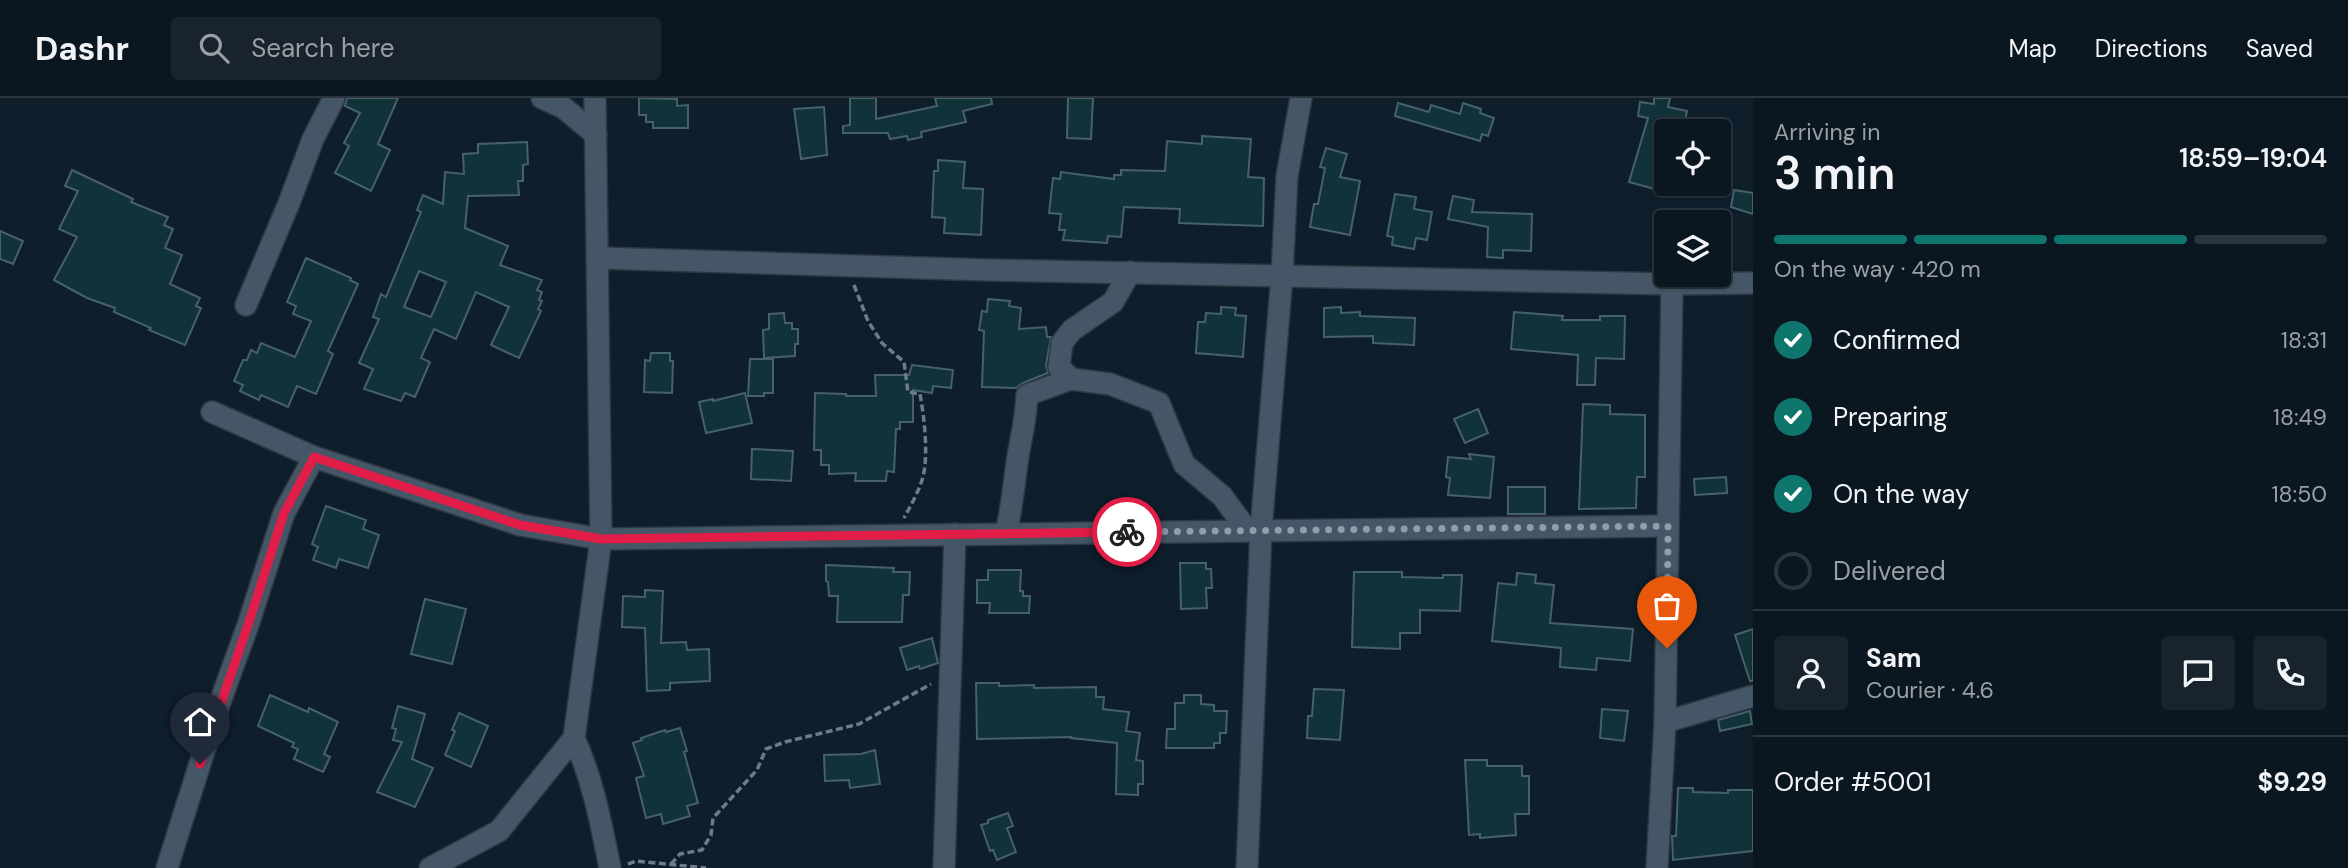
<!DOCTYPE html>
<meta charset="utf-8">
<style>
body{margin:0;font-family:"DM Sans",sans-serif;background:#18232d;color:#f1f3f6;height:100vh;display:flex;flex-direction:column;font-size:26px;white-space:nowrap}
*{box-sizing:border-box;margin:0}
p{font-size:23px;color:#999fa5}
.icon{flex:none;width:38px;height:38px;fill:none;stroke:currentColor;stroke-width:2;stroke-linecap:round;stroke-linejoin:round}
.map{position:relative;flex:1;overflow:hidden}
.drawer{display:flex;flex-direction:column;background:#0a1620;width:595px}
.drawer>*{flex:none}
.controls{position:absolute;left:1654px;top:21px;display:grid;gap:14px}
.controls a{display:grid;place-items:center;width:77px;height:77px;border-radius:7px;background:#0a1620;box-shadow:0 2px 5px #0004,0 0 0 2px #2a353e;font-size:35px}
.pin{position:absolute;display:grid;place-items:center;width:60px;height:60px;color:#fff;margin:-72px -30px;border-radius:50% 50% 50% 0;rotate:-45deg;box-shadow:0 0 7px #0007}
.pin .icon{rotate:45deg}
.courier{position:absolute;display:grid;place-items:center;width:70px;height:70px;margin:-35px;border:5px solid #e11d48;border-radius:50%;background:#fff;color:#222;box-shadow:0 2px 9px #0007}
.headline em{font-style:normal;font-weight:600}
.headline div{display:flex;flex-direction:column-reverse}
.headline{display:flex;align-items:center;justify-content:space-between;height:119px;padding:0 21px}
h1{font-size:46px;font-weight:600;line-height:52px}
.bar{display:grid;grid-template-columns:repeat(4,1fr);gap:10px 7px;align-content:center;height:84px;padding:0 21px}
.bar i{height:9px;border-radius:5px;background:#2a353e}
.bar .on{background:#0f766e}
.bar p{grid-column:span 4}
.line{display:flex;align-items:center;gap:18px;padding:0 21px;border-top:2px solid #2a353e}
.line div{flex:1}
.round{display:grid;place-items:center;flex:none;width:74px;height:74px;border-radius:7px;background:#18232d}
ol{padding:0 21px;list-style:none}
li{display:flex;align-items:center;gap:21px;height:77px}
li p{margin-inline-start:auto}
li .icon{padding:7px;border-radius:50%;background:#0f766e;color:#fff;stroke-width:4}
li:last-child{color:#999fa5}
li i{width:38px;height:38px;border:4px solid #2a353e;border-radius:50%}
header{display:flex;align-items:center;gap:42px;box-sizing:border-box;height:98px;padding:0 35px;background:#0a1620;border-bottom:2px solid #2a353e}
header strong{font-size:33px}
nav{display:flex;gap:38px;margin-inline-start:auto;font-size:24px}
.search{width:490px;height:63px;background:#18232d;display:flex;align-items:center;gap:18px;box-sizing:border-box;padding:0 24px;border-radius:7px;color:#999fa5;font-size:26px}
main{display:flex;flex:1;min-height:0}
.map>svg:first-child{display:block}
.building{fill:#12323a;stroke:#476168;stroke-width:2;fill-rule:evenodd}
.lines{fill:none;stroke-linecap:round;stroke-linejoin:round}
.minor-casing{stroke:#2f3842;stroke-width:24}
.path{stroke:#6f7c87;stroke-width:3.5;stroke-dasharray:7 3.5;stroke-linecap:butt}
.minor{stroke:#455766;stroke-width:21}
.done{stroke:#919da7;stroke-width:7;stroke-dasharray:0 12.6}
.route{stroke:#e11d48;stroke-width:9}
</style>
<header>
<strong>Dashr</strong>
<div class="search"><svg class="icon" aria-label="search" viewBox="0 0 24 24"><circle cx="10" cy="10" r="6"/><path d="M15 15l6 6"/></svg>Search here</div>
<nav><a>Map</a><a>Directions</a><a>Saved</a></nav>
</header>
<main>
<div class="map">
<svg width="1753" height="770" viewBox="0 0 1753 770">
<rect width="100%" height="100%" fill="#0e1e2b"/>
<g class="building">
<path d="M347,0H398L378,46L390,52L371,93L335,75L349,48L344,45L360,15L345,8Z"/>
<path d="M639,0L677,1V8L688,7V30H653V24H646V17H639Z"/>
<path d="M850,0H876V21L937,8L935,0H991L992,6L963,13L966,24L921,34L922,39L908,42L907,38L890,41L888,35H843V28L850,27Z"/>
<path d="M1068,0H1093L1091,41L1067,40Z"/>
<path d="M1654,0H1670L1668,9L1687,13L1684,27L1671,24L1668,33H1666V91L1663,90L1662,93L1629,84L1648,20L1638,18L1640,4L1654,6Z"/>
<path d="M1398,5L1429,14L1431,7L1460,16L1463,5L1481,11L1480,15L1494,20L1488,38L1482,36L1480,43L1395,18Z"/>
<path d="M824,9L827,57L801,61L794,11Z"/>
<path d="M1202,38L1251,41L1248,79L1264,80L1263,128L1179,125L1180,111L1124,109L1121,139L1108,138L1107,145L1063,142L1065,132H1059L1061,116L1049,115L1053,80L1060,81L1061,74L1114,81V77H1121V72L1165,73L1167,43L1202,46Z"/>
<path d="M527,44L528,66L523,67V83H518L519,97L468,98L465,130L508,148L500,167L542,182L537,192L542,194L539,202L542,203L538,211L541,213L519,260L491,247L509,209L476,194L456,241L434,231L421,260L430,264L415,299L405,295L401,303L364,291L373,271L359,265L379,221L373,219L381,196L386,199L421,114L417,112L423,97L443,106L445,74L464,76L463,56L478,55V46ZM419,173L446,184L431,219L404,209Z"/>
<path d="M1326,50L1347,56L1340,79L1360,83L1350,137L1310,129L1314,106H1318L1325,70L1320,69Z"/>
<path d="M938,62L965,64L963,90L983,91L981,137L944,135L945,120L932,119L934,73H938Z"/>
<path d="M72,72L133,101L131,104L168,119L164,127L173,131L165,150L182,157L170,186L200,200L196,208L201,210L185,247L149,232L151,230L114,214L115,210L87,200L54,182L77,139L59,131L78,93L65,88Z"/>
<path d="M1734,92L1753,95V116L1731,109Z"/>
<path d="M1395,96L1416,99L1414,111L1432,114L1427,142L1416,140L1414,151L1392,147L1393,139L1387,138Z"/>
<path d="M1453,98L1474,102L1472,114L1532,116L1531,153L1503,152V160L1487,159L1488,129L1448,121Z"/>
<path d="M0,133L23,143L13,166L0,161Z"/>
<path d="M306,160L351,180L350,182L358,186L328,253L333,256L316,296L297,288L288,309L261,297L259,302L240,293L243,287L234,283L243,262H247L251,252L257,255L261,245L295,259L311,223L293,216L296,208L287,204Z"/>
<path d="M988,201L1010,203L1009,208L1021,210L1019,231L1046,229L1047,239H1051L1046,267L1048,275L1023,285L1016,290L982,289L984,233L979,232L982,213L987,214Z"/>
<path d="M1221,209L1236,210L1235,217L1246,218L1243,259L1196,255L1198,224H1205L1206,215L1221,216Z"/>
<path d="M1341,209V215L1360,214V218L1415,220L1414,247L1373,245V238L1324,239V210Z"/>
<path d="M1514,214L1563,218L1562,222H1600V218H1625L1624,261L1596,260L1595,287H1577L1578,257L1511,251Z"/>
<path d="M784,215L785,225H792V231H798V246H795V258L764,260L763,232L769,231V216Z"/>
<path d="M651,255H670V263H673L672,295L644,294L645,262L650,263Z"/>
<path d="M750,261H773V295H764V298H748Z"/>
<path d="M912,267L953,272L951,290L933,288L932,295L913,292V324H900V331H896L894,374L887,373L886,383H855L856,375L829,376V367H821V352H814L815,295L846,296V298H876L875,277H909Z"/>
<path d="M745,295L752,325L706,335L699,304L713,301V303Z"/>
<path d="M1583,306L1610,307V316L1645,317V379H1637L1636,410L1579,411Z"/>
<path d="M1478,311L1488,335L1465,345L1454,321Z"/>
<path d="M752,351L793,353L791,383L751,381Z"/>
<path d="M1469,356L1494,359L1490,400L1448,397L1450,380L1446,379L1448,359L1471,361Z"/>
<path d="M1726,379L1727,395L1695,397L1694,381Z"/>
<rect x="1508" y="389" width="37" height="27"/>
<path d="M326,408L366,422L363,431L379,437L368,470L339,461L336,470L313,462L318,449L312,446Z"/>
<path d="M1180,465H1206V471H1211L1212,490H1206L1207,510L1181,511Z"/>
<path d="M826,467L894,470L893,474H910L909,497H903L902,524H837L838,498H829L828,484L826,483Z"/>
<path d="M988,472H1021L1020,493H1023V498H1030L1029,515H989L990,505H977V482H988Z"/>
<path d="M1354,474H1402V479L1443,480V477H1462L1460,513L1420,512V535H1400V551L1352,549Z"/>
<path d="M1517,475L1536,477L1535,485L1554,487L1550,525L1633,531L1630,563L1597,560L1596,572L1560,569L1561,550L1492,543L1498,485L1516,487Z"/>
<path d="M645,492L663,493L661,545L686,544L687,552L709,551L710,583L670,585V592L647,593L645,530L622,529L623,498L645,499Z"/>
<path d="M425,501L466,511L452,566L411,556Z"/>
<path d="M1753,531V583H1750L1735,537Z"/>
<path d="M932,540L938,565L920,571L919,568L907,572L900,550Z"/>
<path d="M976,585H999V588L1034,587V590L1096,589V599H1104L1103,611L1129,614L1126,633L1140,635L1136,662L1143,663V686H1138V697L1116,696L1117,645L1071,640V639L977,641Z"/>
<path d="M1314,591L1344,592L1340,642L1307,640L1308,618H1312Z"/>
<path d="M270,597L308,614L309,610L338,624L324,656L330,659L323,674L294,661L298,651L292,649L294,645L258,628Z"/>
<path d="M1184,597H1201V606L1214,607V613H1227L1226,635H1220V645H1214V650H1166L1167,631H1175V605H1184Z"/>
<path d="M398,608L425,616L412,661L433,670L415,709L377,694L402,644L393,642L396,631L392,630Z"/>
<path d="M1602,611L1628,613L1624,643L1600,640Z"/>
<path d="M1750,613L1752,626L1720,633L1718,622Z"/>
<path d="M459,615L488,628L471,669L445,657L455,633L452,632Z"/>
<path d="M680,630L687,653L684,654L698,705L687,708L690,718L663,726L661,716L646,720L636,680L644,678L633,645L642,642L641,640L665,632L666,634Z"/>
<path d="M875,652L880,686L850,690L849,682L825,683L824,657L861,656Z"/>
<path d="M1465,662H1487V668H1522V678H1529V716H1515L1516,737L1480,740V736L1469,737Z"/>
<path d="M1678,690H1693V694L1728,695V692H1753V753L1673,762L1672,738H1676Z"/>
<path d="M1008,715L1013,728L1007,730L1016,754L997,762L993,752L990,753L981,727L988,725V722Z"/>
</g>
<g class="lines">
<g class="minor-casing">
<g id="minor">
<path d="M542,0L564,10L596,37"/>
<path d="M598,160L988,172L1672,186L1753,185"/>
<path d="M1130,174L1113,204L1072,232L1062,245L1059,269L1071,281L1110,286L1159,305L1184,366L1222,398L1247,432"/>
<path d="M246,207L289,105L313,41L334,0"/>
<path d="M212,314L314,359L520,427L601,441L1668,428"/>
<path d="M1006,435C1012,410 1014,384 1018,358C1022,336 1026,320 1027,297L1071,281"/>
<path d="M1665,624L1753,598"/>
<path d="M574,640C593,682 601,725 610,770"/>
<path d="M167,770L216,615L248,527L284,415L314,359"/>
<path d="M430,770L499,733L574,640L601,441L595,0"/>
<path d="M944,770L955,436"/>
<path d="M1247,770L1261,432L1282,177L1287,78L1301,0"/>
<path d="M1657,770L1665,624L1672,186"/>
</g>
</g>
<g class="path">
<path d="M854,187L868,223L882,245L904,264L908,294L920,296C924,318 928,352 924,374C921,390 912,405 904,420"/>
<path d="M628,766L636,763L706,770"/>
<path d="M671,766L680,756L702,752L711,737L713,720L757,672L766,651L785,644L859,626L931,586"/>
</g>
<use href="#minor" class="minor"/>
</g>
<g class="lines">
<path class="done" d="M1127,434L1668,428L1667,550"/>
<path class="route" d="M200,666L248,527L284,415L314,359L520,427L601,441L1127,434"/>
</g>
</svg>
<div class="controls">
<a><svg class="icon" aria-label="locate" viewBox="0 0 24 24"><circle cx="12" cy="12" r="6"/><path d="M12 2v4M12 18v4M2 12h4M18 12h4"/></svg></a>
<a><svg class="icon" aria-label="layers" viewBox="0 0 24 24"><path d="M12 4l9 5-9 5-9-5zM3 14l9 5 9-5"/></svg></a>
</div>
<div class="pin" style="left:1667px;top:550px;background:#ea580c"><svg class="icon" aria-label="bag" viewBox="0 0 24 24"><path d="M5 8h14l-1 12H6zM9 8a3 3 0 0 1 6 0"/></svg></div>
<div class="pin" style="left:200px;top:666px;background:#1f2937"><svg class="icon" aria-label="home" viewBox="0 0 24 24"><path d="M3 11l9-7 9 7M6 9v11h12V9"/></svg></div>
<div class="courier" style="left:1127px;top:434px"><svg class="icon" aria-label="bike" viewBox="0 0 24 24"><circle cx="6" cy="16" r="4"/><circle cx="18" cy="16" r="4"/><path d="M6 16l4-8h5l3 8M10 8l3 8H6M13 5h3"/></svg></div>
</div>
<section class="drawer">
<div class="headline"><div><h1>3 min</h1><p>Arriving in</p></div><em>18:59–19:04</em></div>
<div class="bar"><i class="on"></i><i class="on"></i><i class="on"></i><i></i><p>On the way · 420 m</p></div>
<ol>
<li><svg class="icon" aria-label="check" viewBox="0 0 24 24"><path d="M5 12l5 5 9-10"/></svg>Confirmed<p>18:31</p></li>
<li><svg class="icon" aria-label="check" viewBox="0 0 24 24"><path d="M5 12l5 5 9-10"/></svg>Preparing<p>18:49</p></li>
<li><svg class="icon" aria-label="check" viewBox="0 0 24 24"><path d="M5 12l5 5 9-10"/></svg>On the way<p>18:50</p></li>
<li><i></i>Delivered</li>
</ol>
<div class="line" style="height:126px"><a class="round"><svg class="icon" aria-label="person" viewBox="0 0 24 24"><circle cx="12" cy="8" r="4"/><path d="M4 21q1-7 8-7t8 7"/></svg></a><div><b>Sam</b><p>Courier · 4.6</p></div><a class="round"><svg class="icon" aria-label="chat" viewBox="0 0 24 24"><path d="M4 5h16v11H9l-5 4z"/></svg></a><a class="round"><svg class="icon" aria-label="phone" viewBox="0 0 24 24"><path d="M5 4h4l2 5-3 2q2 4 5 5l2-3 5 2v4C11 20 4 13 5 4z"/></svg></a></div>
<div class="line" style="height:91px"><div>Order #5001</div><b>$9.29</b></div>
</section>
</main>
